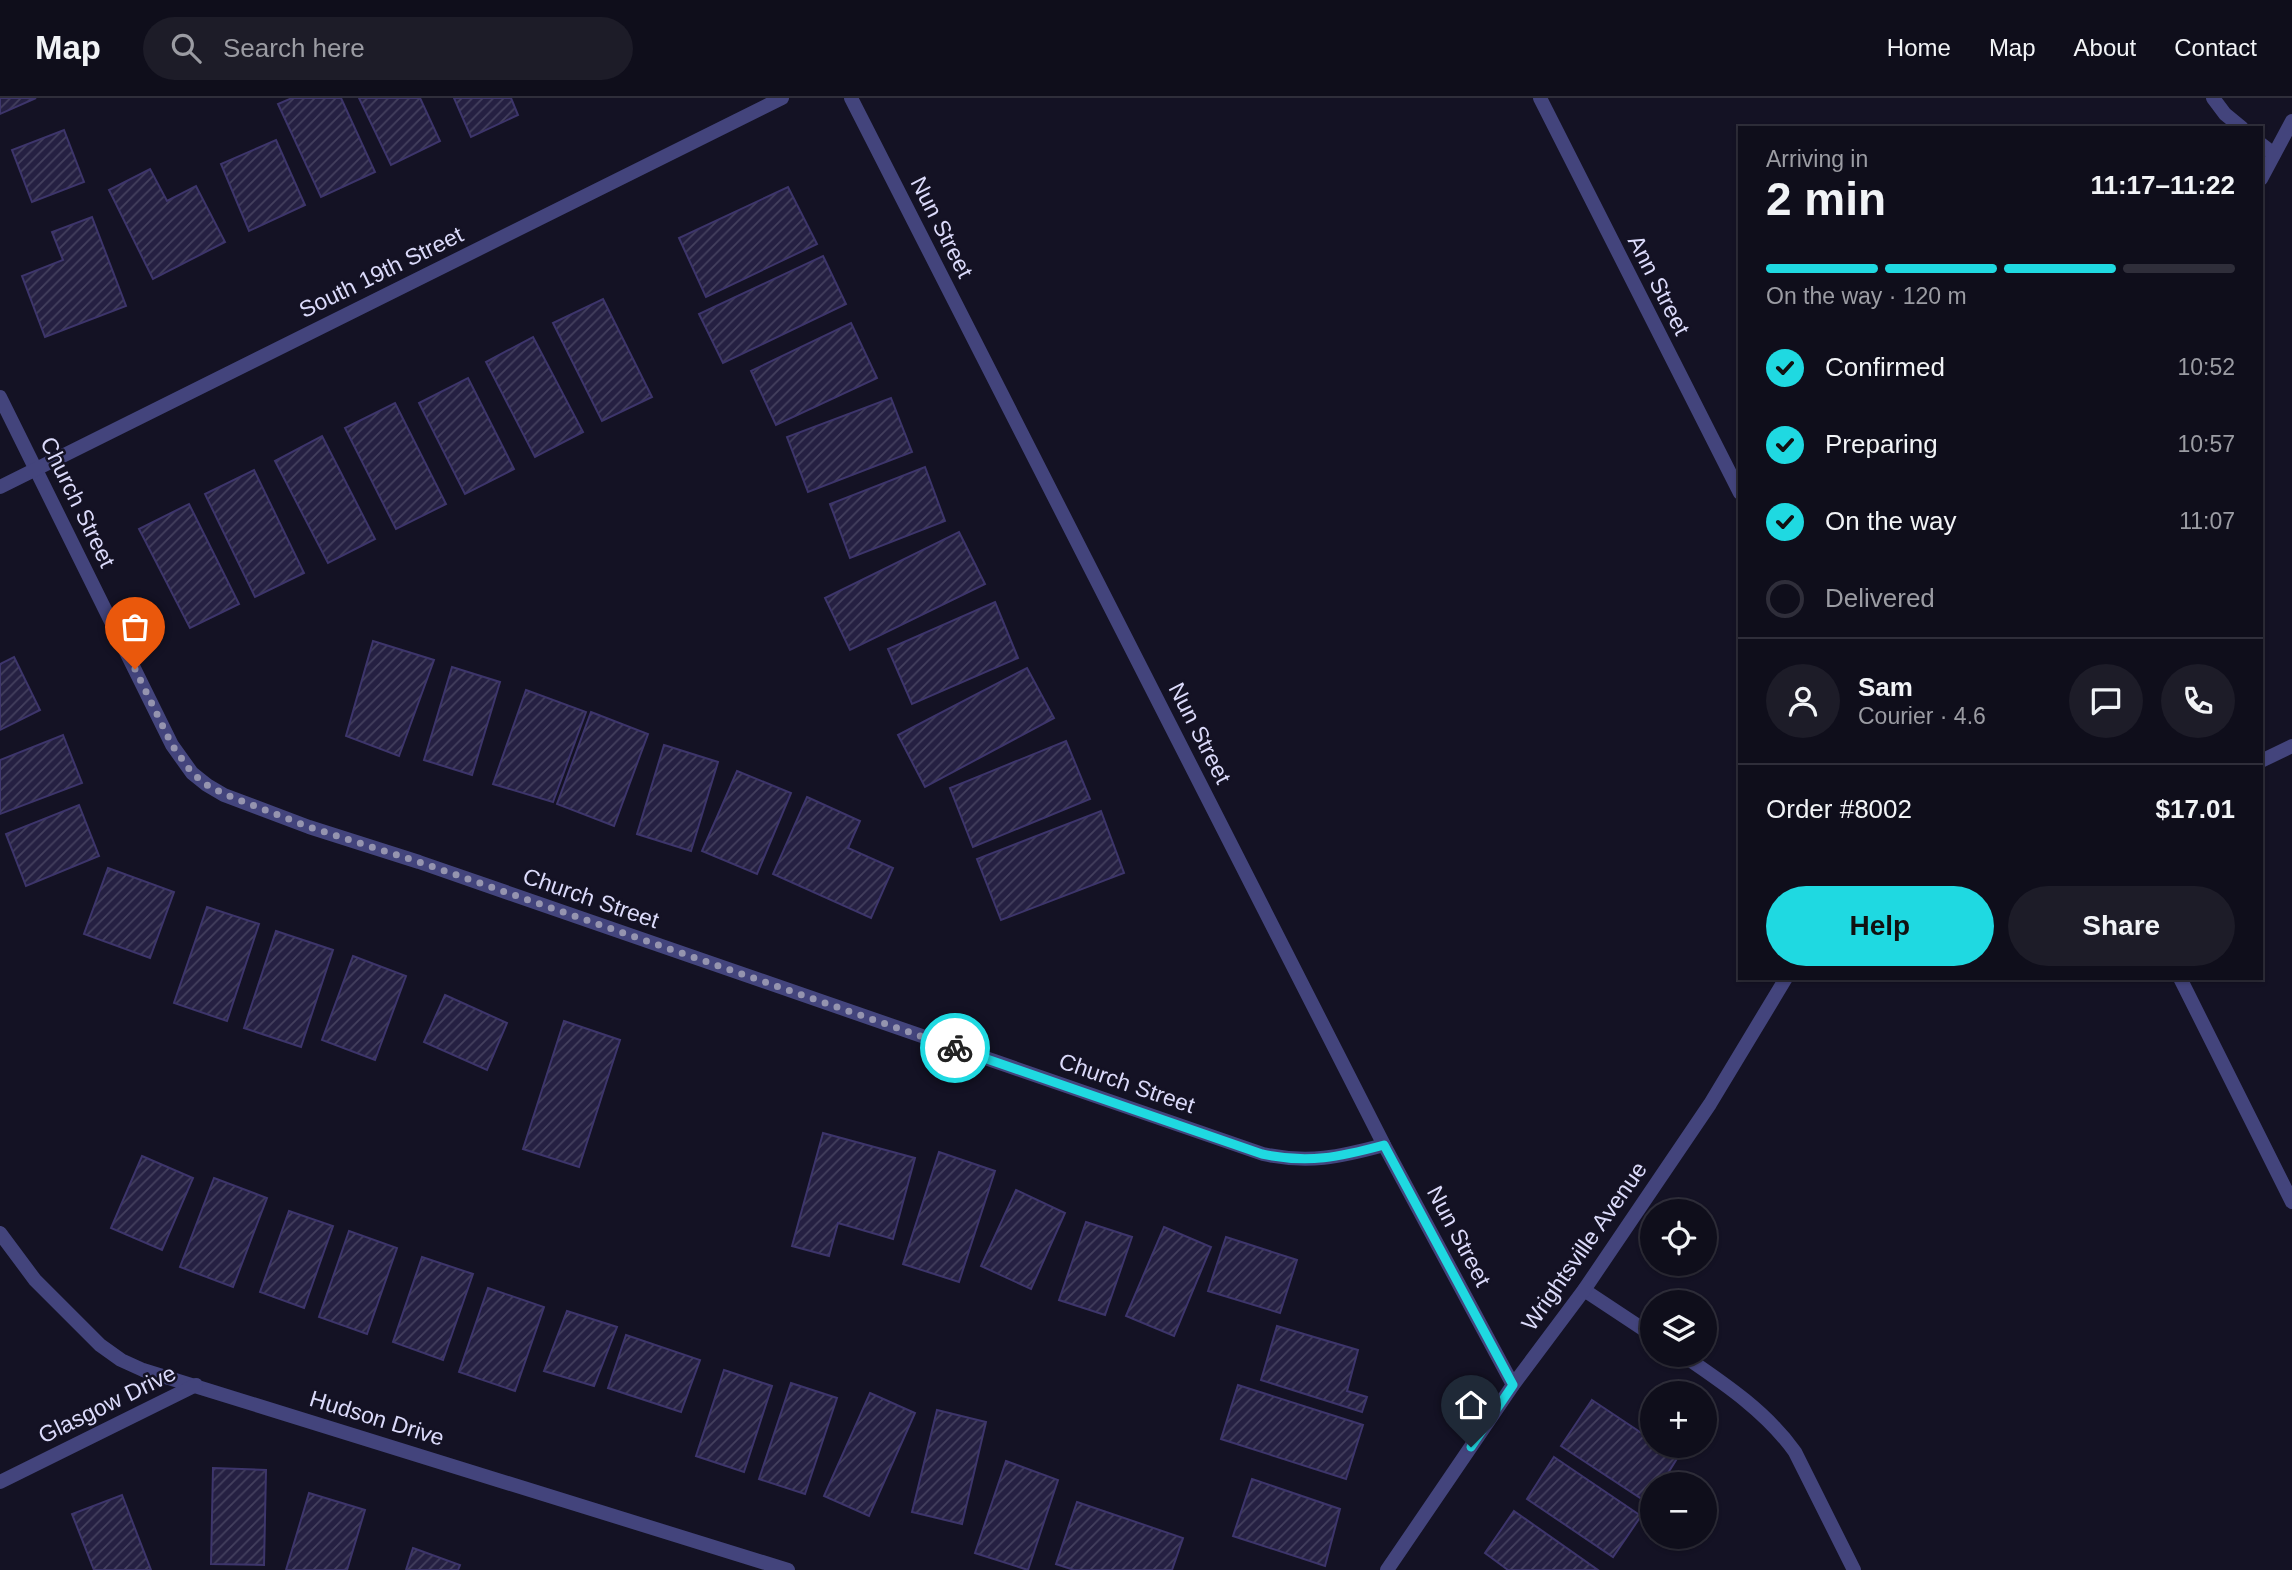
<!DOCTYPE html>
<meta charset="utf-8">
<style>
body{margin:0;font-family:Helvetica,sans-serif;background:#1d1c28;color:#f1f3f6;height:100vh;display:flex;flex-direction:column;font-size:26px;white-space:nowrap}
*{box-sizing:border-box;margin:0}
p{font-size:23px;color:#9b9ca3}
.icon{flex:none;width:38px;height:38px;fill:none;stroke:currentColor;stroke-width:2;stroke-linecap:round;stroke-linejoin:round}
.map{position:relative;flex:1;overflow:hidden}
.sheet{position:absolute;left:1738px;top:28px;width:525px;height:854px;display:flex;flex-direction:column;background:#0f0e1b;border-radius:0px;box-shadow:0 2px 5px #0004,0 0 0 2px #2f2e3a}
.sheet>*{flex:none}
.tools{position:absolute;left:1640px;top:1101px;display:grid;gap:14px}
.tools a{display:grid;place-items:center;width:77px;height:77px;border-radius:50%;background:#0f0e1b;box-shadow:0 2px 5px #0004,0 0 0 2px #2f2e3a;font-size:35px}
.pin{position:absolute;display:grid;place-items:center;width:60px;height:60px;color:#fff;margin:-72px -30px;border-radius:50% 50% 50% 0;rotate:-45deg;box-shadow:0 0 7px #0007}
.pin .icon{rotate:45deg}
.courier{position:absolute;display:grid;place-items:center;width:70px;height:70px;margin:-35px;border:5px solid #1fd9e1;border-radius:50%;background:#fff;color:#222;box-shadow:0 2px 9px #0007}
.summary em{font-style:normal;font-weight:600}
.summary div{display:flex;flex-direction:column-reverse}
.summary{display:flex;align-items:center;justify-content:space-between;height:119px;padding:0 28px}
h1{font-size:46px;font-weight:600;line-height:52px}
.bar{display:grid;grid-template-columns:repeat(4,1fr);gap:10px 7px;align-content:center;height:84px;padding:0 28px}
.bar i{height:9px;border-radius:5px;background:#2f2e3a}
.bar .active{background:#1fd9e1}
.bar p{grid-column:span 4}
.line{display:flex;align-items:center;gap:18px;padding:0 28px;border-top:2px solid #2f2e3a}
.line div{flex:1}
.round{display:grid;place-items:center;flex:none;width:74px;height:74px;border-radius:37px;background:#1d1c28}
ol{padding:0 28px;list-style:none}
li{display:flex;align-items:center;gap:21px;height:77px}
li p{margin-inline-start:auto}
li .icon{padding:7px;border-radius:50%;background:#1fd9e1;color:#111;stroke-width:4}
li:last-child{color:#9b9ca3}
li i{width:38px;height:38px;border:4px solid #2f2e3a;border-radius:50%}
.primary-button{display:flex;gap:14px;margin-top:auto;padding:14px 28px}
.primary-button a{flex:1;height:80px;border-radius:42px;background:#1fd9e1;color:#111;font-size:28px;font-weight:600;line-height:80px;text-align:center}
.primary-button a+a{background:#1d1c28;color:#f1f3f6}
header{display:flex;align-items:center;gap:42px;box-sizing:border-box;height:98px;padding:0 35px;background:#0f0e1b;border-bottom:2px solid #2f2e3a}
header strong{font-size:33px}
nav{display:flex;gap:38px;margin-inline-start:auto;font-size:24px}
.search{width:490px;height:63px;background:#1d1c28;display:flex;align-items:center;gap:18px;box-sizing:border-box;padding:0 24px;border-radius:38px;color:#9b9ca3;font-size:26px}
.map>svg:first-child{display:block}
.building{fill:url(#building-hatch);stroke:#3d356b;stroke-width:2}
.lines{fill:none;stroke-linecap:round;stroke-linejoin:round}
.minor{stroke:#43447c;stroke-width:14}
.tertiary{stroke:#43447c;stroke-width:14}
.done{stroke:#9594af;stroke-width:7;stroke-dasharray:0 12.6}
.route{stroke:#1fd9e1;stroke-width:9}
.labels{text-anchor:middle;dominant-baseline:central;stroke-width:5;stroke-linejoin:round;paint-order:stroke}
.street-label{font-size:23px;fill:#dbdafa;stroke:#141224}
</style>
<header>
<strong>Map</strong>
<div class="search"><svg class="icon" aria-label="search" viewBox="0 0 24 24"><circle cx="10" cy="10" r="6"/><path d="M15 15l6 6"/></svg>Search here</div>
<nav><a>Home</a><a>Map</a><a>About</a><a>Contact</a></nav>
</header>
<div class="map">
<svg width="2292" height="1472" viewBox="0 0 2292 1472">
<defs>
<pattern id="building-hatch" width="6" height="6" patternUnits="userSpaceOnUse" patternTransform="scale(1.75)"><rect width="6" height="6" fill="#252042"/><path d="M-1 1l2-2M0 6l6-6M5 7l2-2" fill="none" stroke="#44405e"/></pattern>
</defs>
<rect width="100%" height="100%" fill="#141224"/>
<g class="building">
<path d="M0,0H36L0,16Z"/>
<path d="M292,0H341L375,74L321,99L278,6Z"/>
<path d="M359,0H420L440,43L391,67Z"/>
<path d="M454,0H511L518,17L471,39Z"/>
<path d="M64,32L84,84L32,104L12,52Z"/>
<path d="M276,42L305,107L249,133L221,66Z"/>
<path d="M150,71L167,103L196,88L225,144L153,181L109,92Z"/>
<path d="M788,89L817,146L706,199L679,140Z"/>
<path d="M92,119L126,208L45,239L22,178L63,162L52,134Z"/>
<path d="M823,158L846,206L723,265L699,216Z"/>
<path d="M603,201L652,299L602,323L553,225Z"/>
<path d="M851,225L877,280L776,327L751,273Z"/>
<path d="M533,239L583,334L535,359L486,264Z"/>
<path d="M468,280L514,371L465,396L419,305Z"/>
<path d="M891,300L912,354L808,394L787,339Z"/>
<path d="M395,305L446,406L396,431L345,330Z"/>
<path d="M322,338L375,441L328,465L275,363Z"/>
<path d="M925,369L945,423L850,460L830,406Z"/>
<path d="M254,372L304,475L255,499L205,396Z"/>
<path d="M189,406L239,506L190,530L139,431Z"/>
<path d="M959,434L985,486L850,552L825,500Z"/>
<path d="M995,504L1018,560L912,606L888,551Z"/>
<path d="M373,543L434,562L399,658L346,638Z"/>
<path d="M14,559L40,612L0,632V566Z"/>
<path d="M452,569L500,584L472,677L424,662Z"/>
<path d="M1027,570L1054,620L925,689L898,637Z"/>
<path d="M526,592L586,614L553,704L493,686Z"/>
<path d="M591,614L648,636L614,728L557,706Z"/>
<path d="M63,637L82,685L0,716V662Z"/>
<path d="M1066,643L1090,701L973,749L950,690Z"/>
<path d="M664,647L718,664L691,753L637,736Z"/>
<path d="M737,673L791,695L757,776L702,753Z"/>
<path d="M807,699L860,723L848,750L893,770L871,820L773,776Z"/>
<path d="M79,707L99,758L26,788L6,736Z"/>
<path d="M1101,713L1124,775L1001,822L977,761Z"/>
<path d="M108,770L174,794L150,860L84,836Z"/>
<path d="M207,809L259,826L227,923L174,905Z"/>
<path d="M276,833L333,852L301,949L244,930Z"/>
<path d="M353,858L406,878L375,962L322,942Z"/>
<path d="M445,897L507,925L487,972L424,944Z"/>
<path d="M564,923L620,942L579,1069L523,1051Z"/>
<path d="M823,1035L915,1060L893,1141L838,1125L829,1158L792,1148Z"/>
<path d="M939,1054L995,1073L959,1184L903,1166Z"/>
<path d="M142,1058L193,1080L162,1152L111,1130Z"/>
<path d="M214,1080L267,1100L233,1189L180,1169Z"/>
<path d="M1016,1092L1065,1115L1031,1191L981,1168Z"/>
<path d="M289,1113L333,1128L304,1210L260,1194Z"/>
<path d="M1086,1124L1132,1139L1105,1217L1059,1202Z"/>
<path d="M1164,1129L1211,1149L1174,1238L1126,1218Z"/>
<path d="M349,1133L397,1150L367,1236L319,1219Z"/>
<path d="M1226,1139L1297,1162L1280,1215L1208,1193Z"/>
<path d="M422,1159L473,1176L443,1262L393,1244Z"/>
<path d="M488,1190L544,1209L515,1293L459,1274Z"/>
<path d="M567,1213L617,1229L594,1288L544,1273Z"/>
<path d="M1277,1228L1358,1252L1347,1293L1367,1299L1362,1314L1261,1282Z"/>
<path d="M626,1237L700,1262L681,1314L608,1290Z"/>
<path d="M724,1272L772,1288L744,1374L696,1358Z"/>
<path d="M791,1285L837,1300L805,1396L759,1381Z"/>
<path d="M1238,1287L1363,1327L1346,1381L1221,1341Z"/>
<path d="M870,1295L915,1315L869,1418L824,1398Z"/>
<path d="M1592,1302L1652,1342V1348H1660L1678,1359L1661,1386H1652V1399L1648,1405L1561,1348Z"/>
<path d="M937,1312L986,1324L962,1426L912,1414Z"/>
<path d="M1554,1359L1641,1418L1613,1459L1527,1401Z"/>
<path d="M1006,1363L1058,1382L1028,1472L975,1455Z"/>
<path d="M213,1370L266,1372L264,1467L211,1466Z"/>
<path d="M1252,1381L1340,1411L1325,1468L1233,1438Z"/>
<path d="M309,1395L365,1412L347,1472H286Z"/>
<path d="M122,1397L151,1472H94L72,1416Z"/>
<path d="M1077,1404L1183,1440L1172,1472H1074L1056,1466Z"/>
<path d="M1514,1413L1598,1472H1508L1485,1455Z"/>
<path d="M413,1450L460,1467L458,1472H406Z"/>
</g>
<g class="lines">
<g class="minor">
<path d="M851,0L1384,1047L1513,1287"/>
<path d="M1540,0L1740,395"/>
<path d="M2213,0L2225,16L2242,30"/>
<path d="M2261,46L2274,56"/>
<path d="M0,299L172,647L192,675L207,687L224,697L309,729L419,764L1263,1056C1308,1066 1340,1059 1384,1047"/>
<path d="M0,389L782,0"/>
<path d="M2261,663L2292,648"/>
<path d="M2180,880L2292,1104"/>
<path d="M0,1135L35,1182L100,1247L121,1262L143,1272L788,1472"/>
<path d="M1584,1192L1652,1237"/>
<path d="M1681,1256C1722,1284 1766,1313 1795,1354L1854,1472"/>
<path d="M0,1384L196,1287"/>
</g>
<g class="tertiary">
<path d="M2261,81L2292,23"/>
<path d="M1387,1472L1513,1287L1584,1192L1710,1006L1786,880"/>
</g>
</g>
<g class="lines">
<path class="done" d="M135,571L172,647L192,675L207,687L224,696L309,729L419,764L955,950"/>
<path class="route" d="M955,950L1262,1056C1308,1066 1340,1059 1384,1047L1513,1287L1471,1349"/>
</g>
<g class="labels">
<g class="street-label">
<text transform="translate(942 129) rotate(63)">Nun Street</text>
<text transform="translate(381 174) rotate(-26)">South 19th Street</text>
<text transform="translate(1659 187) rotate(63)">Ann Street</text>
<text transform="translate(78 404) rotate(64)">Church Street</text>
<text transform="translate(1200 635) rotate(63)">Nun Street</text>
<text transform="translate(591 800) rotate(19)">Church Street</text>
<text transform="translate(1127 985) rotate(19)">Church Street</text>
<text transform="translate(1459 1138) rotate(62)">Nun Street</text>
<text transform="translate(1584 1148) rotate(-55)">Wrightsville Avenue</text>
<text transform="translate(107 1306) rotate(-26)">Glasgow Drive</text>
<text transform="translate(377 1320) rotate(17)">Hudson Drive</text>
</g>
</g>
</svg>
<div class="tools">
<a><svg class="icon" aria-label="locate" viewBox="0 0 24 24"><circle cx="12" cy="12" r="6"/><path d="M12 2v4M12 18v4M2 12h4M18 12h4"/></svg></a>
<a><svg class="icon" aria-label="layers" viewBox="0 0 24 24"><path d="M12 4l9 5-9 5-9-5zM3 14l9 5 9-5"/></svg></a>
<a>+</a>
<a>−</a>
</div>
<div class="pin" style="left:135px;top:571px;background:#ea580c"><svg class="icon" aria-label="bag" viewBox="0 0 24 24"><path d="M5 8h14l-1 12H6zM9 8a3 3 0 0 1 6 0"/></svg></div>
<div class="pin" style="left:1471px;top:1349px;background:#1f2937"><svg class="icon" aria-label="home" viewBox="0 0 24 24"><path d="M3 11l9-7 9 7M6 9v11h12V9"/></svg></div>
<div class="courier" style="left:955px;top:950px"><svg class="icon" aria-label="bike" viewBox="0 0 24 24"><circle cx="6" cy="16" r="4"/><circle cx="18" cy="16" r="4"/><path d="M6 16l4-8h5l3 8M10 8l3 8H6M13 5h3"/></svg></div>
<section class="sheet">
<div class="summary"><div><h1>2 min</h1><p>Arriving in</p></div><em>11:17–11:22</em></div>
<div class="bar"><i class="active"></i><i class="active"></i><i class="active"></i><i></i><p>On the way · 120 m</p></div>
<ol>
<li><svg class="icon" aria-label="check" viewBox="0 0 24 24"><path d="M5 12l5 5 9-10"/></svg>Confirmed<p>10:52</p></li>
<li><svg class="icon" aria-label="check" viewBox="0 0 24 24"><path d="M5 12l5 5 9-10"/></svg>Preparing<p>10:57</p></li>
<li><svg class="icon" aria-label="check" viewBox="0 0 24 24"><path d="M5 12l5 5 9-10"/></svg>On the way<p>11:07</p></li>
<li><i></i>Delivered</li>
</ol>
<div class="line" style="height:126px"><a class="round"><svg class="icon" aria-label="person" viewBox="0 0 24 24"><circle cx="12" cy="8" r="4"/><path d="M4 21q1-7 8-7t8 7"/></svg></a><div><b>Sam</b><p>Courier · 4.6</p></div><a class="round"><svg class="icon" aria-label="chat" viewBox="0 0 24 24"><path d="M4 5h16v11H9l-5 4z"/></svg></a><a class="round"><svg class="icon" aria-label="phone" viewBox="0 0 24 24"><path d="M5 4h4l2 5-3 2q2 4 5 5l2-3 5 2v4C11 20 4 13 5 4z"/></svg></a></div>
<div class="line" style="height:91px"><div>Order #8002</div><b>$17.01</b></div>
<div class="primary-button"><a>Help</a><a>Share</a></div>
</section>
</div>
